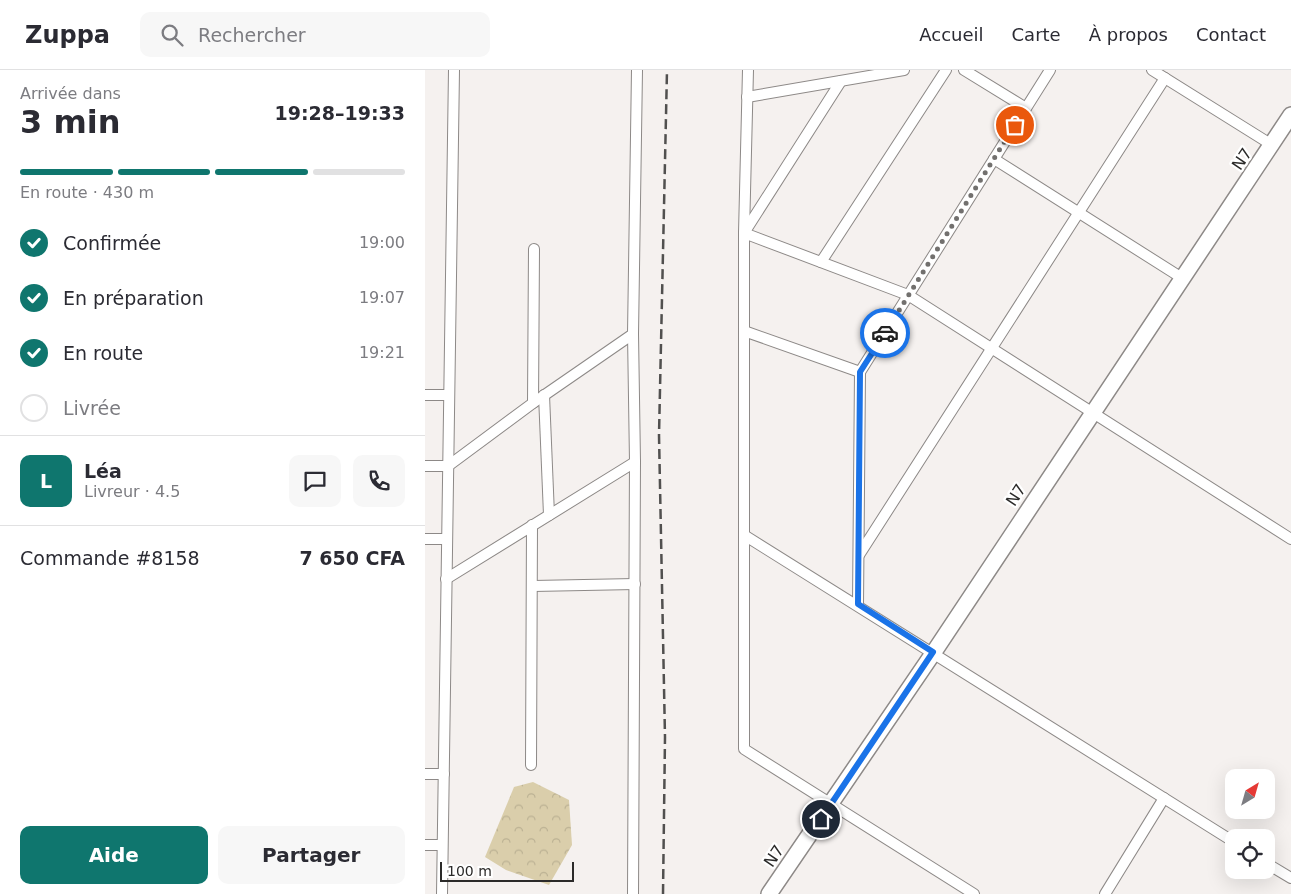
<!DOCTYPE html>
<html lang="fr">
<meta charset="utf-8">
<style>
body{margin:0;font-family:"DejaVu Sans",sans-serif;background:#f7f7f7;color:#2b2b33;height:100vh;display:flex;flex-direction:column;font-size:19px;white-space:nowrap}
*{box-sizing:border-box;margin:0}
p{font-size:16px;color:#7c7c81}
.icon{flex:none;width:28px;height:28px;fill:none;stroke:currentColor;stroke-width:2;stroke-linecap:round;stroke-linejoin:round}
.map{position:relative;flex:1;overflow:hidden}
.sheet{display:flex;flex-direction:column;background:#fff;width:425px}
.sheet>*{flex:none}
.needle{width:32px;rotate:37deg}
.fabs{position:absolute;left:800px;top:699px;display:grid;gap:10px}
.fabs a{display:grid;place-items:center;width:50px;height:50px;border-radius:10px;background:#fff;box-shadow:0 5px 20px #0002;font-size:25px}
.scale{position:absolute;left:15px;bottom:12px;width:134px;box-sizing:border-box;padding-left:5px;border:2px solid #2b2a29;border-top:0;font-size:14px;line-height:18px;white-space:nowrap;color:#2b2a29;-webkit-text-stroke:4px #fff;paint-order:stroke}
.pin{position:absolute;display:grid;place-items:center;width:42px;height:42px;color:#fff;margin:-21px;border:2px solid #fff;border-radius:50%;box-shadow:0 1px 5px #0007}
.courier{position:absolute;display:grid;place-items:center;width:50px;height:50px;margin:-25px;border:4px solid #1a73e8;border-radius:50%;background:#fff;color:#222;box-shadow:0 1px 6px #0007}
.overview em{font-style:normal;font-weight:600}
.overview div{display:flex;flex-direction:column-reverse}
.overview{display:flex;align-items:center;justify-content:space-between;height:85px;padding:0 20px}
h1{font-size:32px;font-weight:600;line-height:38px}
.bar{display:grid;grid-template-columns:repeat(4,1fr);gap:8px 5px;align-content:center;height:60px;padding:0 20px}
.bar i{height:6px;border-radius:4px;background:#e1e1e2}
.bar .current{background:#0f766e}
.bar p{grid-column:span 4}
.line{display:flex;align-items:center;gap:12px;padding:0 20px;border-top:1px solid #e1e1e2}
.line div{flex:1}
.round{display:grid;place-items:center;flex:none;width:52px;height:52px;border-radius:10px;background:#f7f7f7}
ol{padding:0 20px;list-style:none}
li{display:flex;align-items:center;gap:15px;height:55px}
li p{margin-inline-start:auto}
li .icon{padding:5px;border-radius:50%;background:#0f766e;color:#fff;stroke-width:4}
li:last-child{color:#7c7c81}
li i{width:28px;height:28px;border:2px solid #e1e1e2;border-radius:50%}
.primary-button{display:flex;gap:10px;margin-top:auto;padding:10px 20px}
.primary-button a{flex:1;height:58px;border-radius:10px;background:#0f766e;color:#fff;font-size:20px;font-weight:600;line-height:58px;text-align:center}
.primary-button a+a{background:#f7f7f7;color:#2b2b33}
header{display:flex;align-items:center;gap:30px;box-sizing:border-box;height:70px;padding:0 25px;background:#fff;border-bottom:1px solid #e1e1e2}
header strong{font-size:24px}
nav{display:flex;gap:28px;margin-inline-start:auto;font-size:18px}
.search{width:350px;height:45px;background:#f7f7f7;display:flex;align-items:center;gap:12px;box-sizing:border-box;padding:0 18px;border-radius:10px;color:#7c7c81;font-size:19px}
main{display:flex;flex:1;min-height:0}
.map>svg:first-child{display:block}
.forest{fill:url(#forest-crowns)}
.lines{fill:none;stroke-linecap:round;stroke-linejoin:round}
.street-casing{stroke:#8d8987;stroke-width:12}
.primary-casing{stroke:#8d8987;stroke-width:18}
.street{stroke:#fff;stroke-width:10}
.primary{stroke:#fff;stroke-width:15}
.rail{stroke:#51504f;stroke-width:2.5;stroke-dasharray:10 5;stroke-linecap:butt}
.done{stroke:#72706e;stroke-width:5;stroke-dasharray:0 9}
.route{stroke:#1a73e8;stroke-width:6}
.labels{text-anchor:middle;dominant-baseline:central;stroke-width:4.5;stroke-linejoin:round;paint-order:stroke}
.street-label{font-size:16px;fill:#2b2a29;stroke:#fff}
</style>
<header>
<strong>Zuppa</strong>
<div class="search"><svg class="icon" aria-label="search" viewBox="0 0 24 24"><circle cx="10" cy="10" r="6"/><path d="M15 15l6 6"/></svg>Rechercher</div>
<nav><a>Accueil</a><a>Carte</a><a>À propos</a><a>Contact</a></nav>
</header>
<main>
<section class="sheet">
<div class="overview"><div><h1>3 min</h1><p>Arrivée dans</p></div><em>19:28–19:33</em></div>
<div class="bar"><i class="current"></i><i class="current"></i><i class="current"></i><i></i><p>En route · 430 m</p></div>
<ol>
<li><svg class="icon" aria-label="check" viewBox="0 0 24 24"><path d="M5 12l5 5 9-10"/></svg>Confirmée<p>19:00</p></li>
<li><svg class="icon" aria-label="check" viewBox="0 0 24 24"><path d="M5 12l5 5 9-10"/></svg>En préparation<p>19:07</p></li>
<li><svg class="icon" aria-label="check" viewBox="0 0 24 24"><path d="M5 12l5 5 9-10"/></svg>En route<p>19:21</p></li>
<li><i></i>Livrée</li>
</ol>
<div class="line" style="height:90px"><b class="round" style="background:#0f766e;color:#fff">L</b><div><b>Léa</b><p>Livreur · 4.5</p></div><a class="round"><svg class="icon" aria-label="chat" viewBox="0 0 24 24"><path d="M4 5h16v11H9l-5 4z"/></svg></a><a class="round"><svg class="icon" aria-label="phone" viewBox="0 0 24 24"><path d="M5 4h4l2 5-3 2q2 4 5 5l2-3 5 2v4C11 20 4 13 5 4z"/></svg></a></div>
<div class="line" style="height:65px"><div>Commande #8158</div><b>7 650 CFA</b></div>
<div class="primary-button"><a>Aide</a><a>Partager</a></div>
</section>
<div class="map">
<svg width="866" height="824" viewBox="0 0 866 824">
<defs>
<pattern id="forest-crowns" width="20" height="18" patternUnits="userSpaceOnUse" patternTransform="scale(1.25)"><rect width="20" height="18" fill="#daceab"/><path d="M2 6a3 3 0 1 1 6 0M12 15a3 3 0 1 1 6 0" fill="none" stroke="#bbb193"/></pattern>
</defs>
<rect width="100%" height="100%" fill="#f5f1ef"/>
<path class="forest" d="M108,712L144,730L147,775L124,815L81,800L60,787L89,717Z"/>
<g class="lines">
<g class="street-casing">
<g id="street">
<path d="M323,0L319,163V679L549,824"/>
<path d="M539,0L601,38"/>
<path d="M727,0L847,75"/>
<path d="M416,11L319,163L483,225L866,469"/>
<path d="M322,27L479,0"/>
<path d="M569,89L757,208"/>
<path d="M396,192L521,0"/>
<path d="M319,261L435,302"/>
<path d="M0,325H24"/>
<path d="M119,325L124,445"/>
<path d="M108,333L109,179"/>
<path d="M0,396H23L108,333L208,264"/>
<path d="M319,465L809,772"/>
<path d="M0,469H22"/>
<path d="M434,485L740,8"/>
<path d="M21,509L210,392"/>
<path d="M108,516L210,514"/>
<path d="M433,535L435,302L625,0"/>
<path d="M106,695L107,455"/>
<path d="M0,704H19"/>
<path d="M0,775H17"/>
<path d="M841,793L866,808"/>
<path d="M17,824L29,0"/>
<path d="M208,824L210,392L208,264L212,0"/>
<path d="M680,824L739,728"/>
</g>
</g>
<g class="primary-casing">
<path id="primary" d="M344,824L509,582L866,45"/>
</g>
<use href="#street" class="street"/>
<use href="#primary" class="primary"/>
<path class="rail" d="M238,824L240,667L234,365L242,0"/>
</g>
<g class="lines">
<path class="done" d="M460,263L590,55"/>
<path class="route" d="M396,749L508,582L433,534L435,302L460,263"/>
</g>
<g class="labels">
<g class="street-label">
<text transform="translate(817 89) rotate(-56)">N7</text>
<text transform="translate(591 425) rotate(-57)">N7</text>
<text transform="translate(349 786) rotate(-56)">N7</text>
</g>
</g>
</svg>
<div class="fabs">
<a><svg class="needle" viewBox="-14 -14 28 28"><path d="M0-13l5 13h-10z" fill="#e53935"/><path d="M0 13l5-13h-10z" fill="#7c7c81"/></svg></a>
<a><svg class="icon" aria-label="locate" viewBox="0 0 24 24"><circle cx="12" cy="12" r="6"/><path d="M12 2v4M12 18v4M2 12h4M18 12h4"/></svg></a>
</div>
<div class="scale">100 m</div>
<div class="pin" style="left:590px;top:55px;background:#ea580c"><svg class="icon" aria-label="bag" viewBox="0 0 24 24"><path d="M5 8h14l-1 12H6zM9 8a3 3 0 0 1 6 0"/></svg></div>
<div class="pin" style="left:396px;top:749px;background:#1f2937"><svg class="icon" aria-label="home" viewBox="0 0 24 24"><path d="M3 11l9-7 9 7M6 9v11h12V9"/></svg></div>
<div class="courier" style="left:460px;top:263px"><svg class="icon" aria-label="car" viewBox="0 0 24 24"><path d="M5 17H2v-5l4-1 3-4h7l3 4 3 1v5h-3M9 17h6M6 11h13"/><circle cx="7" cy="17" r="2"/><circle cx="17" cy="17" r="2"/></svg></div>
</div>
</main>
